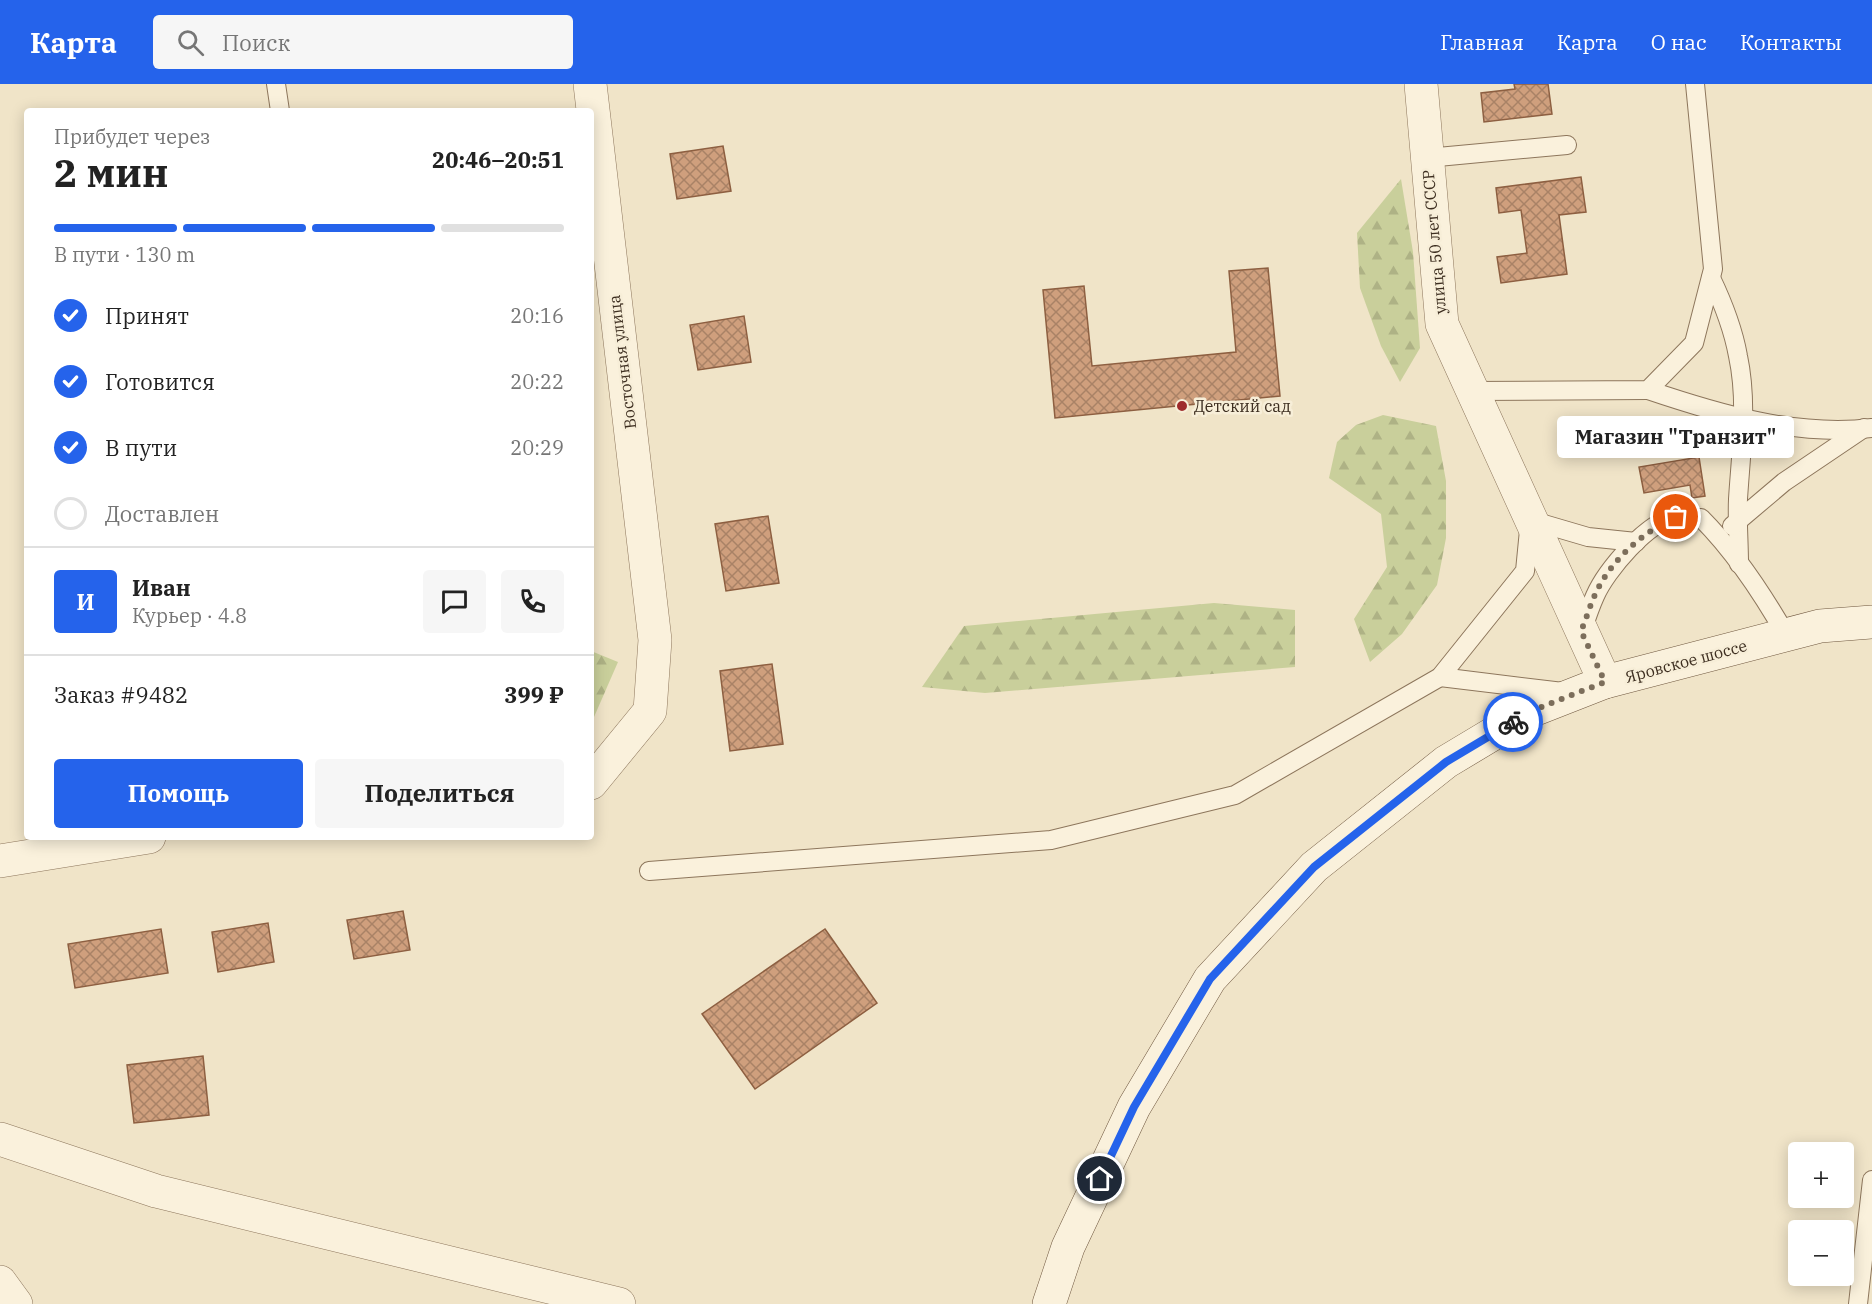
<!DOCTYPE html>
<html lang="ru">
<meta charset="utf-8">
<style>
body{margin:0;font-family:"IBM Plex Serif",serif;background:#f6f6f6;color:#222;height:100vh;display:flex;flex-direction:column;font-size:22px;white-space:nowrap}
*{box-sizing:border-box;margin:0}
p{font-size:20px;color:#767676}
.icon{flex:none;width:33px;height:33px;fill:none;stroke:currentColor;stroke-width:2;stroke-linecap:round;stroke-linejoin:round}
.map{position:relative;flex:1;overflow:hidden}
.drawer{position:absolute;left:24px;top:24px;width:570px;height:732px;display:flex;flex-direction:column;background:#fff;border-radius:6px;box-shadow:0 3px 15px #0003}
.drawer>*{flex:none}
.tools{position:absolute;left:1788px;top:1058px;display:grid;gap:12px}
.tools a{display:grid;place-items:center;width:66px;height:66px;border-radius:6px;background:#fff;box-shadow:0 3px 15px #0003;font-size:30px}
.pin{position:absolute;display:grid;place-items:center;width:51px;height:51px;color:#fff;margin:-26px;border:3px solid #fff;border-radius:50%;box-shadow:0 2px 6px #0007}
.courier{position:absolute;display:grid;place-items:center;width:60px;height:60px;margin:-30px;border:4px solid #2563eb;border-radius:50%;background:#fff;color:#222;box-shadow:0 2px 8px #0007}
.bubble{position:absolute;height:42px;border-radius:6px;background:#fff;box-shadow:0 3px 15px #0003;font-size:20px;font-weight:700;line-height:42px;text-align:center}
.head em{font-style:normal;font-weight:700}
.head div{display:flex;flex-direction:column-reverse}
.head{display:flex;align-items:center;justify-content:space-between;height:102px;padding:0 30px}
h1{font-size:39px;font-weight:700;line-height:45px}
.bar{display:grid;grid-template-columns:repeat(4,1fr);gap:9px 6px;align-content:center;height:72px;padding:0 30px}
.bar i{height:8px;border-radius:4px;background:#e0e0e0}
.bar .on{background:#2563eb}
.bar p{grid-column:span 4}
.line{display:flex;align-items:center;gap:15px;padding:0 30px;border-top:2px solid #e0e0e0}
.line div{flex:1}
.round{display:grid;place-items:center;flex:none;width:63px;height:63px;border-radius:6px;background:#f6f6f6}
ol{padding:0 30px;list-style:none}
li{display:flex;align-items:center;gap:18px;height:66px}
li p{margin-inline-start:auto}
li .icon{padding:6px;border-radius:50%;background:#2563eb;color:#fff;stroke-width:4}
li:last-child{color:#767676}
li i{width:33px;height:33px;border:3px solid #e0e0e0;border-radius:50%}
.action{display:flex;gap:12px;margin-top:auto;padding:12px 30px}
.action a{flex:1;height:69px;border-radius:6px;background:#2563eb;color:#fff;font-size:24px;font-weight:700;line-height:69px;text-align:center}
.action a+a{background:#f6f6f6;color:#222}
header{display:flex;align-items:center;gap:36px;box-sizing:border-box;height:84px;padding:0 30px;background:#2563eb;color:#fff}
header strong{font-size:28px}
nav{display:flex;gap:33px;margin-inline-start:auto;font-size:21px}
.search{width:420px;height:54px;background:#f6f6f6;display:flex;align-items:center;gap:15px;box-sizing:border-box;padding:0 21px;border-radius:6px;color:#767676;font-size:22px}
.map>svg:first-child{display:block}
.forest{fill:url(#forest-firs)}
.building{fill:url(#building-cross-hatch);stroke:#8d5f41;stroke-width:1.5}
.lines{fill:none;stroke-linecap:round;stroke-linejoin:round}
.service-casing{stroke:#8d765c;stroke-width:20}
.minor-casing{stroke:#8d765c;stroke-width:34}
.secondary-casing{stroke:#6f573f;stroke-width:34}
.service{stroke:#faf1dc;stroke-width:18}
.minor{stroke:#faf1dc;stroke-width:33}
.secondary{stroke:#faf1dc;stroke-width:33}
.done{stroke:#7c6e5b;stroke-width:6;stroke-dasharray:0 10.8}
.route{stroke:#2563eb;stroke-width:8}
.poi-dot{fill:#9e2a2b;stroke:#f7eed8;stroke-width:2}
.labels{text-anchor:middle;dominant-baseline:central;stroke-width:5;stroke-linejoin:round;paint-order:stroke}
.street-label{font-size:16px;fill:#3d2e20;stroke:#f7eed8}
.poi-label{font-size:16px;fill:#3d2e20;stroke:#f7eed8;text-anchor:start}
</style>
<header>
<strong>Карта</strong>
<div class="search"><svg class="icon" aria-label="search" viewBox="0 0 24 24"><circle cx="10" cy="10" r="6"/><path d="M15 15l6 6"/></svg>Поиск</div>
<nav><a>Главная</a><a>Карта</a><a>О нас</a><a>Контакты</a></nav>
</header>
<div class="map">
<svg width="1872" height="1220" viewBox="0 0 1872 1220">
<defs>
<pattern id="forest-firs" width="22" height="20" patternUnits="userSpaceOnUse" patternTransform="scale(1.5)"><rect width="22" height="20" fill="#c9cf9b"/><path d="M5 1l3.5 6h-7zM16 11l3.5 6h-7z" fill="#aeb285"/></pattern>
<pattern id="building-cross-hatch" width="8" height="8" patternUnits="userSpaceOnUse" patternTransform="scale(1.5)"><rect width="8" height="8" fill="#cf9f7d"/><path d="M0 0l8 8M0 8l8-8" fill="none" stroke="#a98266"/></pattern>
</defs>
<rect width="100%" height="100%" fill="#f0e4c8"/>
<g class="forest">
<path d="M1401,95L1413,168L1420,264L1400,298L1381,262L1360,204L1357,149Z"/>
<path d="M1383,331L1436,342L1446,397V454L1437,501L1402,550L1370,578L1354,535L1387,483L1381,430L1329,394L1337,358L1356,341Z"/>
<path d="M1214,519L1295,526V583L985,609L922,603L964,542Z"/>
<path d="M591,567L618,578L594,633L591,634Z"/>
</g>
<g class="building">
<path d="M1514,0H1548L1552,30L1484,38L1481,9L1515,5Z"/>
<path d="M723,62L731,107L677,115L670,70Z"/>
<path d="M1581,93L1586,128L1559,131L1567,190L1501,199L1497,173L1527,169L1521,126L1499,129L1496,104Z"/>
<path d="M1268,184L1280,312L1055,334L1043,206L1084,202L1092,282L1236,268L1229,187Z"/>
<path d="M744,232L751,278L698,286L690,241Z"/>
<path d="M1699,373L1705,412L1692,414L1690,401L1644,409L1639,383Z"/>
<path d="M768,432L779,499L726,507L715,440Z"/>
<path d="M772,580L783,660L730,667L720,587Z"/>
<path d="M403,827L410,866L354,875L347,836Z"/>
<path d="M268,839L274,878L218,888L212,848Z"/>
<path d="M161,845L168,889L75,904L68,860Z"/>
<path d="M825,845L877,919L755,1005L702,930Z"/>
<path d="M203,972L209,1031L134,1039L127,981Z"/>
</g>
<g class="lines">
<g class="service-casing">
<g id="service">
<path d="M276,0L280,27"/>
<path d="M1427,74L1567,61"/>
<path d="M1711,194C1723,219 1733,244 1738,272C1748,319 1741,367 1738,415C1737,436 1739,458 1739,480"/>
<path d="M1648,306C1719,330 1796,353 1872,344"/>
<path d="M1471,307L1648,306L1694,259L1713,185L1695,0"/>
<path d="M1732,442L1784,398L1864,344"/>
<path d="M1582,547C1586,535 1590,523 1595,512C1606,487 1648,436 1677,433C1685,433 1693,434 1701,434C1735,468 1762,509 1786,551"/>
<path d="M1440,593L1563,608"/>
<path d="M649,787L1051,756L1235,711L1440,593L1525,487L1530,436L1588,453L1636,458"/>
<path d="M1858,1220L1872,1096"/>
</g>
</g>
<g class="minor-casing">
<g id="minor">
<path d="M590,0L655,556L650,627L591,699"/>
<path d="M1421,0L1442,240L1605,598"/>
<path d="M0,777L149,753"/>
<path d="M0,1055L156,1107L619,1220"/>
<path d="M0,1198L16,1220"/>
</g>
</g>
<g class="secondary-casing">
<path id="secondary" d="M1049,1220L1068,1163L1134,1023L1210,895L1314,783L1446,678L1531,627L1605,598L1820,542L1872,538"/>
</g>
<use href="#service" class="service"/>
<use href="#minor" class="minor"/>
<use href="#secondary" class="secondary"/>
</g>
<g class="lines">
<path class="done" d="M1513,638L1531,627L1605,598L1581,547C1586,536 1589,524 1594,513C1609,478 1642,448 1676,433"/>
<path class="route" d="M1100,1095L1134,1023L1210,895L1314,783L1446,678L1513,638"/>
</g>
<circle class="poi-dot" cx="1182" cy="322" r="6"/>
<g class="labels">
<g class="street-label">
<text transform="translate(1434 158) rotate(-95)">улица 50 лет СССР</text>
<text transform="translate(622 278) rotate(-97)">Восточная улица</text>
<text transform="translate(1686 577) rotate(-15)">Яровское шоссе</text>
</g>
<g class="poi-label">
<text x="1194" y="322">Детский сад</text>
</g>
</g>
</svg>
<div class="tools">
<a>+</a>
<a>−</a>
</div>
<div class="pin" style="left:1676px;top:433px;background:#ea580c"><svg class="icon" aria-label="bag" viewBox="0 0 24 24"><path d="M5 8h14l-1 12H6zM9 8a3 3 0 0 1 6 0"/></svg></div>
<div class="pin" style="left:1100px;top:1095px;background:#1f2937"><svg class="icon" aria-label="home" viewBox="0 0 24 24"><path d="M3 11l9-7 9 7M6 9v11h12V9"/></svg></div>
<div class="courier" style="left:1513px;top:638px"><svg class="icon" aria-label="bike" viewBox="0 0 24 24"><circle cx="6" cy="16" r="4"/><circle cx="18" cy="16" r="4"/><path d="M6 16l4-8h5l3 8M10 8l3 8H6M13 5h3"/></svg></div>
<div class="bubble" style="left:1557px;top:332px;width:237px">Магазин &quot;Транзит&quot;</div>
<section class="drawer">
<div class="head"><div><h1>2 мин</h1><p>Прибудет через</p></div><em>20:46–20:51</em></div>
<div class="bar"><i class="on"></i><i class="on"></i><i class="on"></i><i></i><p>В пути · 130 m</p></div>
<ol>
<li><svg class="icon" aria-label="check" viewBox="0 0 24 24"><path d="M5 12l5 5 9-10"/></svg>Принят<p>20:16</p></li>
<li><svg class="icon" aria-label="check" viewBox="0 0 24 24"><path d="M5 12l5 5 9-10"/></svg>Готовится<p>20:22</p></li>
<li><svg class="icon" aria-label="check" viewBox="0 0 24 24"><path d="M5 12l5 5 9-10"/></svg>В пути<p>20:29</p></li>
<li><i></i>Доставлен</li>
</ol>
<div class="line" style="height:108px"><b class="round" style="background:#2563eb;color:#fff">И</b><div><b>Иван</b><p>Курьер · 4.8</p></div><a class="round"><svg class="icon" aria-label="chat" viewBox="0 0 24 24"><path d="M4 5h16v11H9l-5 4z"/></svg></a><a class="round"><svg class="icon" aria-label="phone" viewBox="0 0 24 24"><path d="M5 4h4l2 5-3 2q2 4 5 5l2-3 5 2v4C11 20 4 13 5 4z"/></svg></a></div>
<div class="line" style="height:78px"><div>Заказ #9482</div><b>399 ₽</b></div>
<div class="action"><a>Помощь</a><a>Поделиться</a></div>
</section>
</div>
